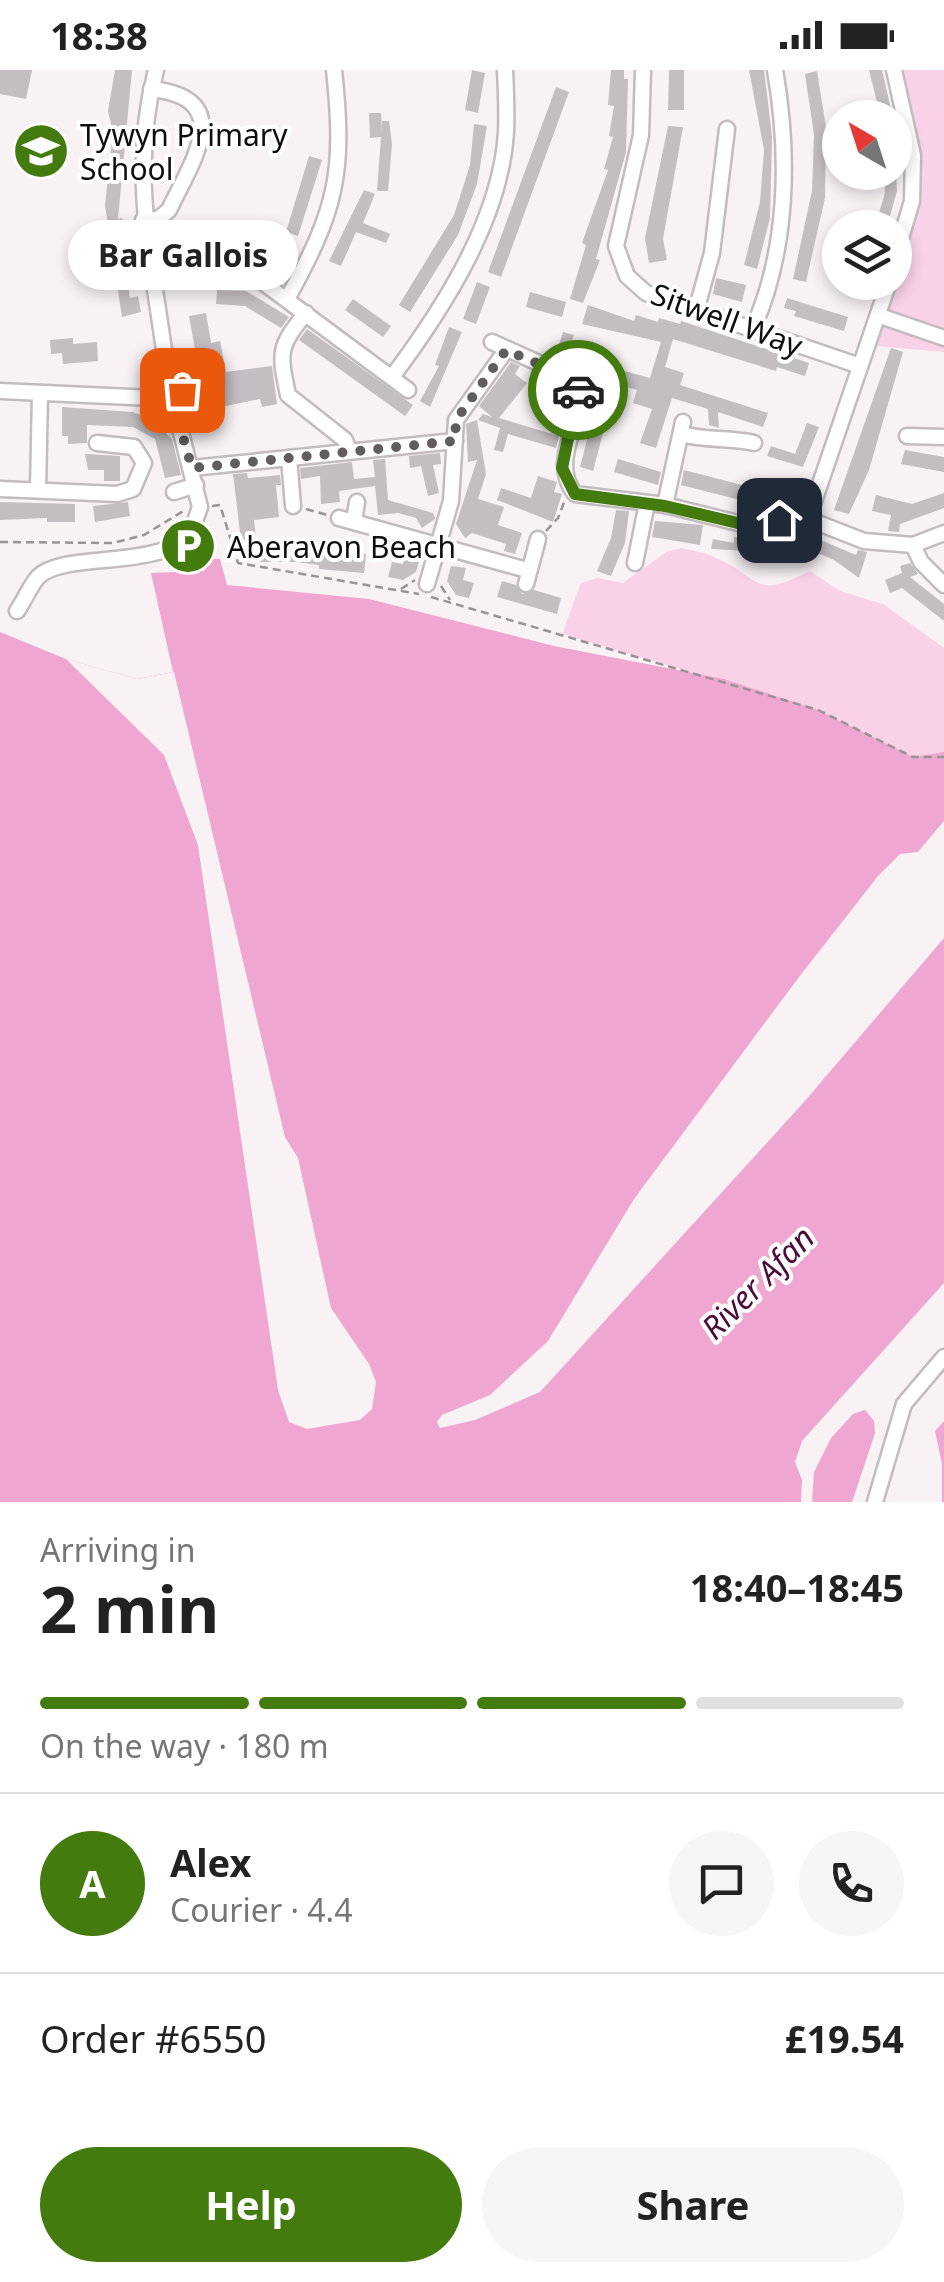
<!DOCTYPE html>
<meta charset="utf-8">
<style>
body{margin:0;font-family:"Noto Sans",sans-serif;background:#f6f6f6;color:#222;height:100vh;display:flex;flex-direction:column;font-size:38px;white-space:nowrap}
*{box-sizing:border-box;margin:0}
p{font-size:32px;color:#767676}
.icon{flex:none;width:55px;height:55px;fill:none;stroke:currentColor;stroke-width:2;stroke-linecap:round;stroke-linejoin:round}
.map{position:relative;height:1432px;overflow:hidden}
.side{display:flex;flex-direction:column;background:#fff;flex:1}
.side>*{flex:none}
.needle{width:65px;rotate:321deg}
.buttons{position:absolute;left:822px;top:30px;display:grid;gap:20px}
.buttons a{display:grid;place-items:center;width:90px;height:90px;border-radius:50%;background:#fff;box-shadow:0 5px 15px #0003;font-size:50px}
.pin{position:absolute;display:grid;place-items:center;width:85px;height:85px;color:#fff;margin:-42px;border-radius:20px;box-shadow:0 5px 15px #0006}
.courier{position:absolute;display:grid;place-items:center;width:100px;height:100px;margin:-50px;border:8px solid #447b0e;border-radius:50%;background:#fff;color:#222;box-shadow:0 2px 12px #0007}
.bubble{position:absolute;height:70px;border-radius:35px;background:#fff;box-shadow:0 5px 15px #0003;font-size:32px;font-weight:700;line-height:70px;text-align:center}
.summary em{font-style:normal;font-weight:700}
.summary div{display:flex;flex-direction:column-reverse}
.summary{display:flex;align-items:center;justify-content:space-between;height:170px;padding:0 40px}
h1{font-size:65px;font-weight:700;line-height:75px}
.bar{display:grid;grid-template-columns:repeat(4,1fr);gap:15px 10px;align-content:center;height:120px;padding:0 40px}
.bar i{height:12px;border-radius:8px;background:#e0e0e0}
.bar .on{background:#447b0e}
.bar p{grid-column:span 4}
.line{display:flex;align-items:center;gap:25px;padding:0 40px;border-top:2px solid #e0e0e0}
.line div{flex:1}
.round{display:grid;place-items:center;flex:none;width:105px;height:105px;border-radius:52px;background:#f6f6f6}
.cta{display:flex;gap:20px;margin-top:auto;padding:20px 40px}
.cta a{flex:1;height:115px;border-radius:60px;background:#447b0e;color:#fff;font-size:40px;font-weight:700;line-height:115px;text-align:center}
.cta a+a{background:#f6f6f6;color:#222}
.status{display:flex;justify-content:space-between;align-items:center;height:70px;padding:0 50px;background:#fff;direction:ltr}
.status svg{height:28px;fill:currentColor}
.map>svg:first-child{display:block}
.green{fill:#f9d2e8}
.water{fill:#efa6d0}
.pier{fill:#f8f2f5}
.building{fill:#c3bec1}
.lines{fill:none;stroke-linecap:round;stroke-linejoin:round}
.minor-casing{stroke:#c2bcbf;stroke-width:19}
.path{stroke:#989496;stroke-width:2.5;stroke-dasharray:8 5;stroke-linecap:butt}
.minor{stroke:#fff;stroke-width:14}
.done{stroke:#615d5f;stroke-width:10;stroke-dasharray:0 18}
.route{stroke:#447b0e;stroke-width:12}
.labels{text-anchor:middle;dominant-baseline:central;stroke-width:8;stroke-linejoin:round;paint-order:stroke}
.poi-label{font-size:30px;fill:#0f0d0e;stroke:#fff;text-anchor:start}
.street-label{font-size:30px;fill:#0f0d0e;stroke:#fff}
.water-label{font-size:32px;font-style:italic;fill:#4c0d38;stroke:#fff}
</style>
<div class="status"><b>18:38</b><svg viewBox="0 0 49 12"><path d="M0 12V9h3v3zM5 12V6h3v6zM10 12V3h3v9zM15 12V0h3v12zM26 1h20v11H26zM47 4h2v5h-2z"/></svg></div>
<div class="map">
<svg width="944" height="1432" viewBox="0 0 944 1432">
<rect width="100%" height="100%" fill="#f8f2f5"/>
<g class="green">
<path d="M904,0H944V282L875,276L893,227L922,98Z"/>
<path d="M682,478C692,481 705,482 714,487C763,508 752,531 810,501L840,521L883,534L944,578V687H913L818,640L562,564L581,513L597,508L623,513L666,482Z"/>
</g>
<path class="water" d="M207,488L220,489L227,515L369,529L554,576L724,609L818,640L913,687L944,682V751L870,839L920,814L944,794V1432H0V562L66,589L137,609L173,602L151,503L204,501Z"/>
<g class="pier">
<path d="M66,589L137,609L174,602L285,1067L298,1088L331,1238L369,1294L376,1312L372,1339L360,1350L307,1359L289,1352L278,1320L198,775L164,685Z"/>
<path d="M918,782L922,785L884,831L934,796L944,794V868L804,1032L540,1322L475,1350L440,1358L437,1352L442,1345L490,1325L548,1271L634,1129L799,907L878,806L900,784Z"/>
<path d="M944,1213V1351L935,1361L942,1394V1432H852L875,1363L874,1351L865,1340L853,1344L831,1368L814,1402L812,1432H801L802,1410L795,1392L802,1371Z"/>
</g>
<g class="building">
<path d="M0,0H32L26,29L0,24Z"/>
<path d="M115,0H132L118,149L122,148L126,174L121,175L130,228L138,226L141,242L122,247L105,135L113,62L108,41Z"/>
<path d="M472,0L485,3L478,43L465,40Z"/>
<path d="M611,0H624V9H628L626,82L596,189L600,190L583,233L570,229L586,175L582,173L608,100L604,99L613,67L609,66L614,36L608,35Z"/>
<path d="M669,0H684V40H668Z"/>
<path d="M749,0H764L772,66L770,148L757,199L744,195L760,132L764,80Z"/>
<path d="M869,0H882L893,48H881Z"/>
<path d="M817,1L826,57L825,128L806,212L793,209L812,121L814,65L805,4Z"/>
<path d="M556,17L569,22L501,207L488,202Z"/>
<path d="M369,43H381L382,62V51H389L392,74L388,121H377L381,67L370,68Z"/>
<path d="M474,54L487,56L477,114L458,165L410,242L399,235L454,145L470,95Z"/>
<path d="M668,56L683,57L663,169L667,190L649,193L645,168Z"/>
<path d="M309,86L322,90L298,166L286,162Z"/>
<path d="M885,102H896L897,121L888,153L879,151L878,146L885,123Z"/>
<path d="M364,120L375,124L363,153L390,164L386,173L356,162L341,196L329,191Z"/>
<path d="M192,158L273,168L271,182L190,173Z"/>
<path d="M716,208L746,215L742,232L713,224Z"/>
<path d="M477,212L490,217L476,254L463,249Z"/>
<path d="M217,220L246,221L289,247L281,258L245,236L216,234Z"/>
<path d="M530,222L566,232L562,247L526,237Z"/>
<path d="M787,228L848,247L844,261L794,246L796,241L784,238Z"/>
<path d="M353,229L391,256L383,267L345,240Z"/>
<path d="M588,235L634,251L636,245L658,252L659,248L680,254L681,251L809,293L805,306L777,297L776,301L673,269L665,297L684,303L680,315L768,343L763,357L718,342L719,358L709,355L708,339L672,328L656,378L640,373L652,339L633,333L637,320L616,314L593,401L580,397L606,296L650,308L661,272L582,254Z"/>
<path d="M206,243L211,273L220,271L226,302L272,296L277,334L262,337L260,329L206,340L189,246Z"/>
<path d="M449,257L462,262L430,337L420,331L439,296L435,295Z"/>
<path d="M307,259L413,335L405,346L299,270Z"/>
<path d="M563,262L574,265L572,271L610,283L607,292L569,281L567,288L556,284Z"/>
<path d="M73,268V274L97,272L98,291L63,294L62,283L51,284L50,270Z"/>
<path d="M891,278L903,282L869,400L849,444L834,440Z"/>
<path d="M511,292L520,296L515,304L527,313L499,348L559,366L556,378L508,364L503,382L494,380L500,358L478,350L483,344L492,347L479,336Z"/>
<path d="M62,337L133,342L151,349L172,369L181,405L165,408L155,369L133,357L87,355V373L68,374V366H62Z"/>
<path d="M477,350L486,404L478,429L504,437L498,455L522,463L515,484L504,481L506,474L472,463L465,468L456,454L477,390L468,392L466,354Z"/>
<path d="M807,353L819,357L803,397L767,386L771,376L795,384Z"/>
<path d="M905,380L944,387V402L901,394Z"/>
<path d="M440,383L441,394L433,395L439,423L428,426L421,396L410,398L409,386Z"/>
<path d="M85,384L120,386V411H104V400H88Z"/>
<path d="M385,389L388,430L433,443L435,449L422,458L416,448L398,443L378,445L375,416L339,421L340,432L321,434L320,406L301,409L300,398L352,392L354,409L375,407L373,390Z"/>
<path d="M618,389L661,402L658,415L614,402Z"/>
<path d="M684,400L742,415L804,412V424L744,431L681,415Z"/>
<path d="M247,403L248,408L280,405L281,415H276L279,447L254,450L256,469L241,471L233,404Z"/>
<path d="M538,406L557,412L554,422L562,424L553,452L497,430L501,418L531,428Z"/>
<path d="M944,423V438L900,454L899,462L888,461L891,445L872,441L876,425L912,434Z"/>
<path d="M0,432L75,434V452H47V448L0,450Z"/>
<path d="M128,432L130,446L95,452L93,436Z"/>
<path d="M616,440L629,441L625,473L611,506L597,501L611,468Z"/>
<path d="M655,451L703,455L700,475L652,467Z"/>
<path d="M797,460L856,485L858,480L867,482L859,508L834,490L799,475V483H786L785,470L795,469Z"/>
<path d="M746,466L747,475L764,477L765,491L750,492V481L711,479L713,469L734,473V467Z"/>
<path d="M259,477L366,484L364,503L319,499V495L296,492H258Z"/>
<path d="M406,483L420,487L416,502L403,510L388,507L392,492L403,494Z"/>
<path d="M910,493L918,504L910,507L944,534V551L902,518L890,523L885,510L902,503L900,496Z"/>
<path d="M451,496L466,498L463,510L474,513L469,528L456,525L447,511Z"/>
<path d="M502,511L516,515L522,524L534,520L561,528L557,544L497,527Z"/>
</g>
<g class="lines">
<g class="minor-casing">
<g id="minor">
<path d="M156,0C127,110 156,203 168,312"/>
<path d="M643,0L641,65L616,176L627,206L646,223L860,296"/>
<path d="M894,0L913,85L912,131L895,188"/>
<path d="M143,150L158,149L169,140C191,93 238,28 151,19"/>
<path d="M151,208C190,202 223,196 261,211L408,320"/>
<path d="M287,229C337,139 345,102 334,0"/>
<path d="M696,241L712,183L727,59"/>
<path d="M306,243C278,277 279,282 288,325L345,370L349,381"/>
<path d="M880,246L944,268"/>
<path d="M752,261C788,181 790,86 775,0"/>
<path d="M492,272L574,309C591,348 546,387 575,424L665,435L742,454L808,449L864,471L913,475L944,463"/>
<path d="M392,307C443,239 501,149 506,62C507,42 506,21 505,0"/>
<circle cx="169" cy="328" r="16"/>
<path d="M0,321L153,328"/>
<path d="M681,364C707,371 729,367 754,373"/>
<path d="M907,366L944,367"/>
<path d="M289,388L293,436"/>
<path d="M192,398L455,371"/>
<path d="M0,419L117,424L133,419L144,393L134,377L97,373"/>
<path d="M38,420L40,323"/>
<path d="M174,422L196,415"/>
<path d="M665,435L683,352"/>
<path d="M339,448L527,500"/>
<path d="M808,449L889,212"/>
<path d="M354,451L357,432"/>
<path d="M913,475L921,492L944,515"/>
<path d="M635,493L647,433"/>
<path d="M427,514L451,431L456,350L507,279"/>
<path d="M526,514L538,469"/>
<path d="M17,541C24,531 30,516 38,507C63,482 147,499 189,468L200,437L176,343"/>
<path d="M875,1432L904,1334L944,1287"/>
</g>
</g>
<g class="path">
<path d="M212,436L220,435L238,493L419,524"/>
<path d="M306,439L327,445"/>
<path d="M546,461L558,448L565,430"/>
<path d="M0,472L113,473L144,465L185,440"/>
<path d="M441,516L450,530"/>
<path d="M401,519L415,510"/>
<path d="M431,527L818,640L913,687H944"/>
</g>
<use href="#minor" class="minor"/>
</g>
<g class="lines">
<path class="done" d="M182,320V337L176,343L192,398L455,371L456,350L506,280L574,309L578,320"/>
<path class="route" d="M578,320L562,398L575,424L665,436L742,454L779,450"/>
</g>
<defs>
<g id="school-disc" transform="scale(2.875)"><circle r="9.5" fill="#447b0e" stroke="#fff"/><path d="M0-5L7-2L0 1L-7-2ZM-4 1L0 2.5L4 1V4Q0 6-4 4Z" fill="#fff"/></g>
<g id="parking-disc" transform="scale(2.875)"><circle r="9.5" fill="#447b0e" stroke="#fff"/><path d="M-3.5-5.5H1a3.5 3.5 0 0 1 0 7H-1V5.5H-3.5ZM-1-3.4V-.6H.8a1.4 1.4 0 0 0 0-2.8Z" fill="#fff"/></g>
</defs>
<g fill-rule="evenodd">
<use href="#school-disc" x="41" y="81"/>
<use href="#parking-disc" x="188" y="476"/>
</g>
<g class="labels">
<g class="poi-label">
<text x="80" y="64">Tywyn Primary<tspan x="80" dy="34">School</tspan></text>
<text x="227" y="476">Aberavon Beach</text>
</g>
<g class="street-label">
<text transform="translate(727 249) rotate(20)">Sitwell Way</text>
</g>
<g class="water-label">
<text transform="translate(757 1212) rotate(-45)">River Afan</text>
</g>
</g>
</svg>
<div class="buttons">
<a><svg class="needle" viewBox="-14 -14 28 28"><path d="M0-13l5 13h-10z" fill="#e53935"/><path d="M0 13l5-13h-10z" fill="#767676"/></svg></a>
<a><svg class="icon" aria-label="layers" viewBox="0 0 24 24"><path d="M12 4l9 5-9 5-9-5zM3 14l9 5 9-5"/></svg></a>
</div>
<div class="pin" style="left:182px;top:320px;background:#ea580c"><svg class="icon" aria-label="bag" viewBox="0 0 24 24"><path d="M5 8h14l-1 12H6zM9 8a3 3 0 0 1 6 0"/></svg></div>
<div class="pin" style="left:779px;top:450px;background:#1f2937"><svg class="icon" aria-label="home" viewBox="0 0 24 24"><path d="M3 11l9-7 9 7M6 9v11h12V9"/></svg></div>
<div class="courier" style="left:578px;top:320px"><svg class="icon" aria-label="car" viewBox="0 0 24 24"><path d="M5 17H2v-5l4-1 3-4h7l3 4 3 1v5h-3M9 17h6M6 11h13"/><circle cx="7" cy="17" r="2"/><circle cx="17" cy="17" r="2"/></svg></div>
<div class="bubble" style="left:68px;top:150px;width:230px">Bar Gallois</div>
</div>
<section class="side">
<div class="summary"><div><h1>2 min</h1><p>Arriving in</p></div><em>18:40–18:45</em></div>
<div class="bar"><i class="on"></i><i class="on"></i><i class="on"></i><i></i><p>On the way · 180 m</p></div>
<div class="line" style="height:180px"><b class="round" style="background:#447b0e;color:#fff">A</b><div><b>Alex</b><p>Courier · 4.4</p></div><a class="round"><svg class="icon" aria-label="chat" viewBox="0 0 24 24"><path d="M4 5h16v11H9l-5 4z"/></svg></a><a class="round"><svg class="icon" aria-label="phone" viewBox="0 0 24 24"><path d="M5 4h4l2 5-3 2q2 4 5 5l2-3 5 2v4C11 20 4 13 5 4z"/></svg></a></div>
<div class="line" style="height:130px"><div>Order #6550</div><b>£19.54</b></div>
<div class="cta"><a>Help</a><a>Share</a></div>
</section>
